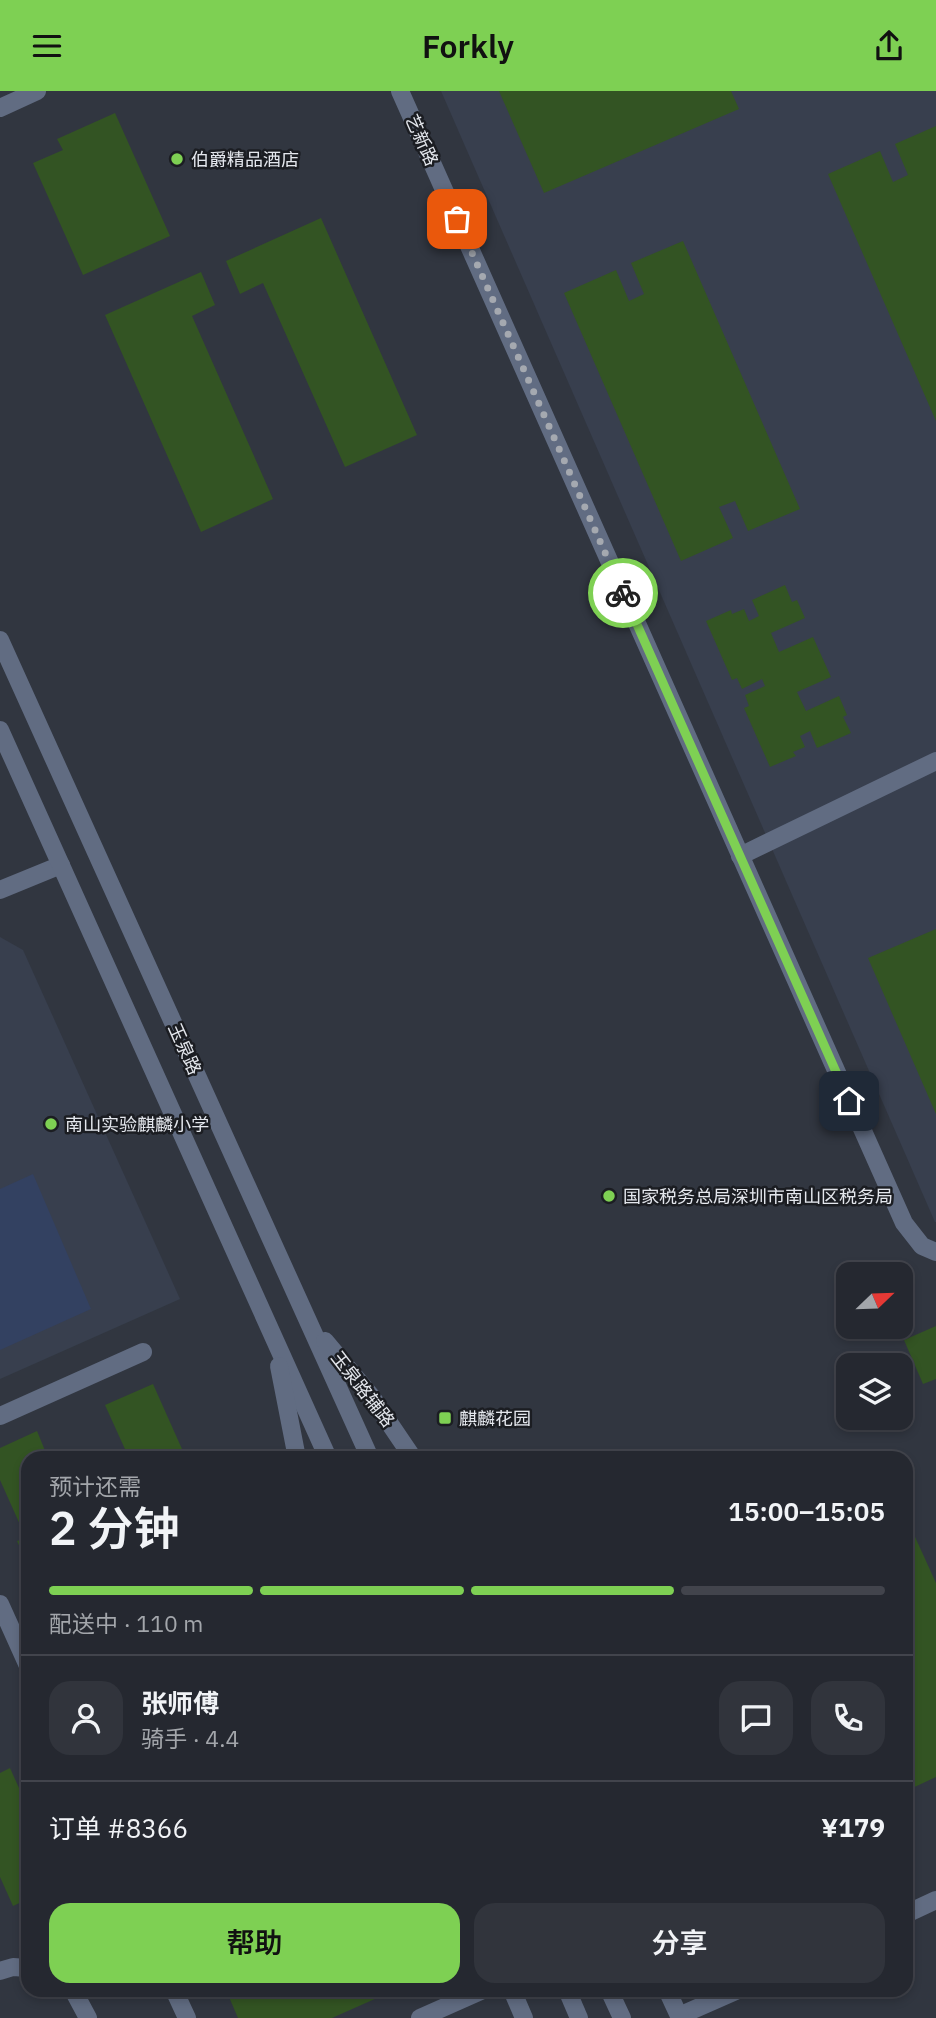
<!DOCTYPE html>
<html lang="zh">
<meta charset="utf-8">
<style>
body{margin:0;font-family:"IBM Plex Sans","Noto Sans SC",sans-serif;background:#31343c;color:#f1f3f6;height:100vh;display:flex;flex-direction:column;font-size:26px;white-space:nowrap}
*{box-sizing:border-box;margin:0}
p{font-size:23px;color:#a3a6ab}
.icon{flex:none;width:38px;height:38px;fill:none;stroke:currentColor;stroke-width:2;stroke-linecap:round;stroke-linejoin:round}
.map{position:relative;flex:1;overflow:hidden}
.details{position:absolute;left:21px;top:1360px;width:892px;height:546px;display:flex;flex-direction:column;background:#252830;border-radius:21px;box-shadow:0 4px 10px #0003,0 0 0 2px #42444c}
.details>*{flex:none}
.needle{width:46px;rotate:67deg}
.controls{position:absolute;left:836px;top:1171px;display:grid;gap:14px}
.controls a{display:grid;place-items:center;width:77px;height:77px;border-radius:14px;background:#252830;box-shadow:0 4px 10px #0003,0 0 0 2px #42444c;font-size:35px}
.pin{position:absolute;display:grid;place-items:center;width:60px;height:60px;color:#fff;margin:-30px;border-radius:14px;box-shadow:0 4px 10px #0006}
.courier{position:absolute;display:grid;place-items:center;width:70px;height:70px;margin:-35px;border:5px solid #7ed053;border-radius:50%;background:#fff;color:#222;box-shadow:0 2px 9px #0007}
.headline em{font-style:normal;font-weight:600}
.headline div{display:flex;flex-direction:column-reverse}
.headline{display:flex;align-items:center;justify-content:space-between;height:119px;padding:0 28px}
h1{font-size:46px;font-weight:600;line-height:52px}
.bar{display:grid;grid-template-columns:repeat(4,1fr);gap:10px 7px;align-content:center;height:84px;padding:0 28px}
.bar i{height:9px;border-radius:5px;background:#42444c}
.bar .current{background:#7ed053}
.bar p{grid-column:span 4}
.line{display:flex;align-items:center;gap:18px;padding:0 28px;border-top:2px solid #42444c}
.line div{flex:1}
.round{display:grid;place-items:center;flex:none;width:74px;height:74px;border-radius:21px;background:#31343c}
.action{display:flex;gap:14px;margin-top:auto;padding:14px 28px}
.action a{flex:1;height:80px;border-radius:21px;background:#7ed053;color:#111;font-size:28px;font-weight:600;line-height:80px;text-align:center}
.action a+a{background:#31343c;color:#f1f3f6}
header{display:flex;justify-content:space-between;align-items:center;height:91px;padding:0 28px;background:#7ed053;color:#111;font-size:32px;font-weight:600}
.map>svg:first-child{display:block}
.built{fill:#383f4e}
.green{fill:#334161}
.building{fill:#335423}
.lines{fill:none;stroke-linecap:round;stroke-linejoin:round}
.service{stroke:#616c82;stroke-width:18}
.minor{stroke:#616c82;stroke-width:18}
.tertiary{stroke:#616c82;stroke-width:18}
.done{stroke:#a5a9b0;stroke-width:7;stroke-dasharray:0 12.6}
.route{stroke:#7ed053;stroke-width:9}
.poi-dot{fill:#7ed053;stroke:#1b1d22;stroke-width:2.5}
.labels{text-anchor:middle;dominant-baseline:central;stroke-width:5;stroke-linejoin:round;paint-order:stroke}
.street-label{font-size:18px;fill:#e4e7ed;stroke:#1b1d22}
.poi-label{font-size:18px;fill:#e4e7ed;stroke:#1b1d22;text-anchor:start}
</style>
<header><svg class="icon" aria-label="menu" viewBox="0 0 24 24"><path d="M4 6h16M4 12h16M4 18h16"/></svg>Forkly<svg class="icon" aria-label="share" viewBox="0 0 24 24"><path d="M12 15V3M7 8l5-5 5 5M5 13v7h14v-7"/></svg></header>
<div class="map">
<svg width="936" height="1927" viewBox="0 0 936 1927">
<rect width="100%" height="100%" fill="#313640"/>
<g class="built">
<path d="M441,0H936V1131H935Z"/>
<path d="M0,846L23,859L180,1208L0,1288Z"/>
</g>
<path class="green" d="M33,1083L91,1218L0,1259V1098Z"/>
<g class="building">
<path d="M499,0H731L739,18L544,102Z"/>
<path d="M115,22L170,145L83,184L33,72L63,59L57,48Z"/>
<path d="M936,35V330L828,83L880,60L893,91L908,84L895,53Z"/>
<path d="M321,127L417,344L345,376L263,192L240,203L226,170Z"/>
<path d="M683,150L800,418L748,440L735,410L719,416L733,447L681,470L564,202L616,179L629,210L644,203L631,172Z"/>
<path d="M201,181L215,214L192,225L273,408L201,441L105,224Z"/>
<path d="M785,494L792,511L797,509L805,527L771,542L779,561L813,546L831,586L797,601L806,620L839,605L847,624L843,626L851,642L817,657L810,640L800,645L805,656L793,661L796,665L770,676L744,617L749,615L745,604L765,595L762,588L742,598L737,587L732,589L706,530L731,519L732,523L744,518L749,530L759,525L752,509Z"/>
<path d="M936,838V1023L868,867Z"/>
<path d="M936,1235V1288L923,1293L904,1249Z"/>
<path d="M153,1293L186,1367H129L105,1314Z"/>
<path d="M37,1340L48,1367H28V1474L17,1450L26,1447L0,1389V1357Z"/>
<path d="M906,1426L936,1492V1686L906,1700Z"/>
<path d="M10,1677L28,1717V1808L13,1815L0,1786V1682Z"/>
<path d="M226,1899H395L332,1927H238Z"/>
</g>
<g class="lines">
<g class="service">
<path d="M0,1325L143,1261"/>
<path d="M0,1513L28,1575"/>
<path d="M0,1880L13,1876L28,1877"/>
<path d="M73,1899L88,1927"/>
<path d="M174,1899L187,1927"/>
</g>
<g class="minor">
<path d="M400,0L904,1132L922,1155L936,1161"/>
<path d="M740,765L936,670"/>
<path d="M0,799L61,774"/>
<path d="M906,1823L936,1809"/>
<path d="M679,1925L738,1899"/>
<path d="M420,1927L483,1899"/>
</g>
<g class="tertiary">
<path d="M0,17L37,0"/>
<path d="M0,549L370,1367"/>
<path d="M0,639L328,1367"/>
<path d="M325,1250L371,1305L413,1367"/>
<path d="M279,1275L297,1367"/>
<path d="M512,1899L524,1927"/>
<path d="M567,1899L579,1927"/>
<path d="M609,1899L622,1927"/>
<path d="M667,1899L680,1927"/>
</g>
</g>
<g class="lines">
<path class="done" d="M457,128L623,502"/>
<path class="route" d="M623,502L849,1010"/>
</g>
<g class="poi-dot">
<circle cx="177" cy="68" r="7"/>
<circle cx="51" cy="1033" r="7"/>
<circle cx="609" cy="1105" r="7"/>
<rect x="438" y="1320" width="14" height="14" rx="3.5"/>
</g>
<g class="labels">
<g class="street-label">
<text transform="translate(422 49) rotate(66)">艺新路</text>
<text transform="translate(185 958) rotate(66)">玉泉路</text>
<text transform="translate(363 1298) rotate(52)">玉泉路辅路</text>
</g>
<g class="poi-label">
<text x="191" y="68">伯爵精品酒店</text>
<text x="65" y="1033">南山实验麒麟小学</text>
<text x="623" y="1105">国家税务总局深圳市南山区税务局</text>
<text x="459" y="1327">麒麟花园</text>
</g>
</g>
</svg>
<div class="controls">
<a><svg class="needle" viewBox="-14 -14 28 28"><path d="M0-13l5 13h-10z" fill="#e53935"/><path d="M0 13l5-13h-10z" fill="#a3a6ab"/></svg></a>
<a><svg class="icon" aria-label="layers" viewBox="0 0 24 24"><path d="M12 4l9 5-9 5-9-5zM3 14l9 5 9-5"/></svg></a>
</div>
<div class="pin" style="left:457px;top:128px;background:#ea580c"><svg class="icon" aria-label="bag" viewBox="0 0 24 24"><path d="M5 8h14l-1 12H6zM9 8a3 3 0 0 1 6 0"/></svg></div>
<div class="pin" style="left:849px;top:1010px;background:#1f2937"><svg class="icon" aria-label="home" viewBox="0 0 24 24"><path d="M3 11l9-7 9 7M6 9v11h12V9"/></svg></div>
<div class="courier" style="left:623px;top:502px"><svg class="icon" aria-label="bike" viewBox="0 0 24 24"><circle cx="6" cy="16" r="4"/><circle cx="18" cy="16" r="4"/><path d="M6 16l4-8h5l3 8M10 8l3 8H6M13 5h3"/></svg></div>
<section class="details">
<div class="headline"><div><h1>2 分钟</h1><p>预计还需</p></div><em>15:00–15:05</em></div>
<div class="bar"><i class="current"></i><i class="current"></i><i class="current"></i><i></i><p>配送中 · 110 m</p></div>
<div class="line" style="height:126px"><a class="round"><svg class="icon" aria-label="person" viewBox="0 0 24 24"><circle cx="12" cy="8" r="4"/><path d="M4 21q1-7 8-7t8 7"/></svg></a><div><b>张师傅</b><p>骑手 · 4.4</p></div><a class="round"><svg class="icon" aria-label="chat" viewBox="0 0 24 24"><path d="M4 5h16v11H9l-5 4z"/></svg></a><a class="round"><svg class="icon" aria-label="phone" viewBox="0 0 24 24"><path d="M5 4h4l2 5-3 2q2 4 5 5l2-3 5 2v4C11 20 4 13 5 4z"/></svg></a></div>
<div class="line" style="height:91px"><div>订单 #8366</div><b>¥179</b></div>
<div class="action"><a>帮助</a><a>分享</a></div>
</section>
</div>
